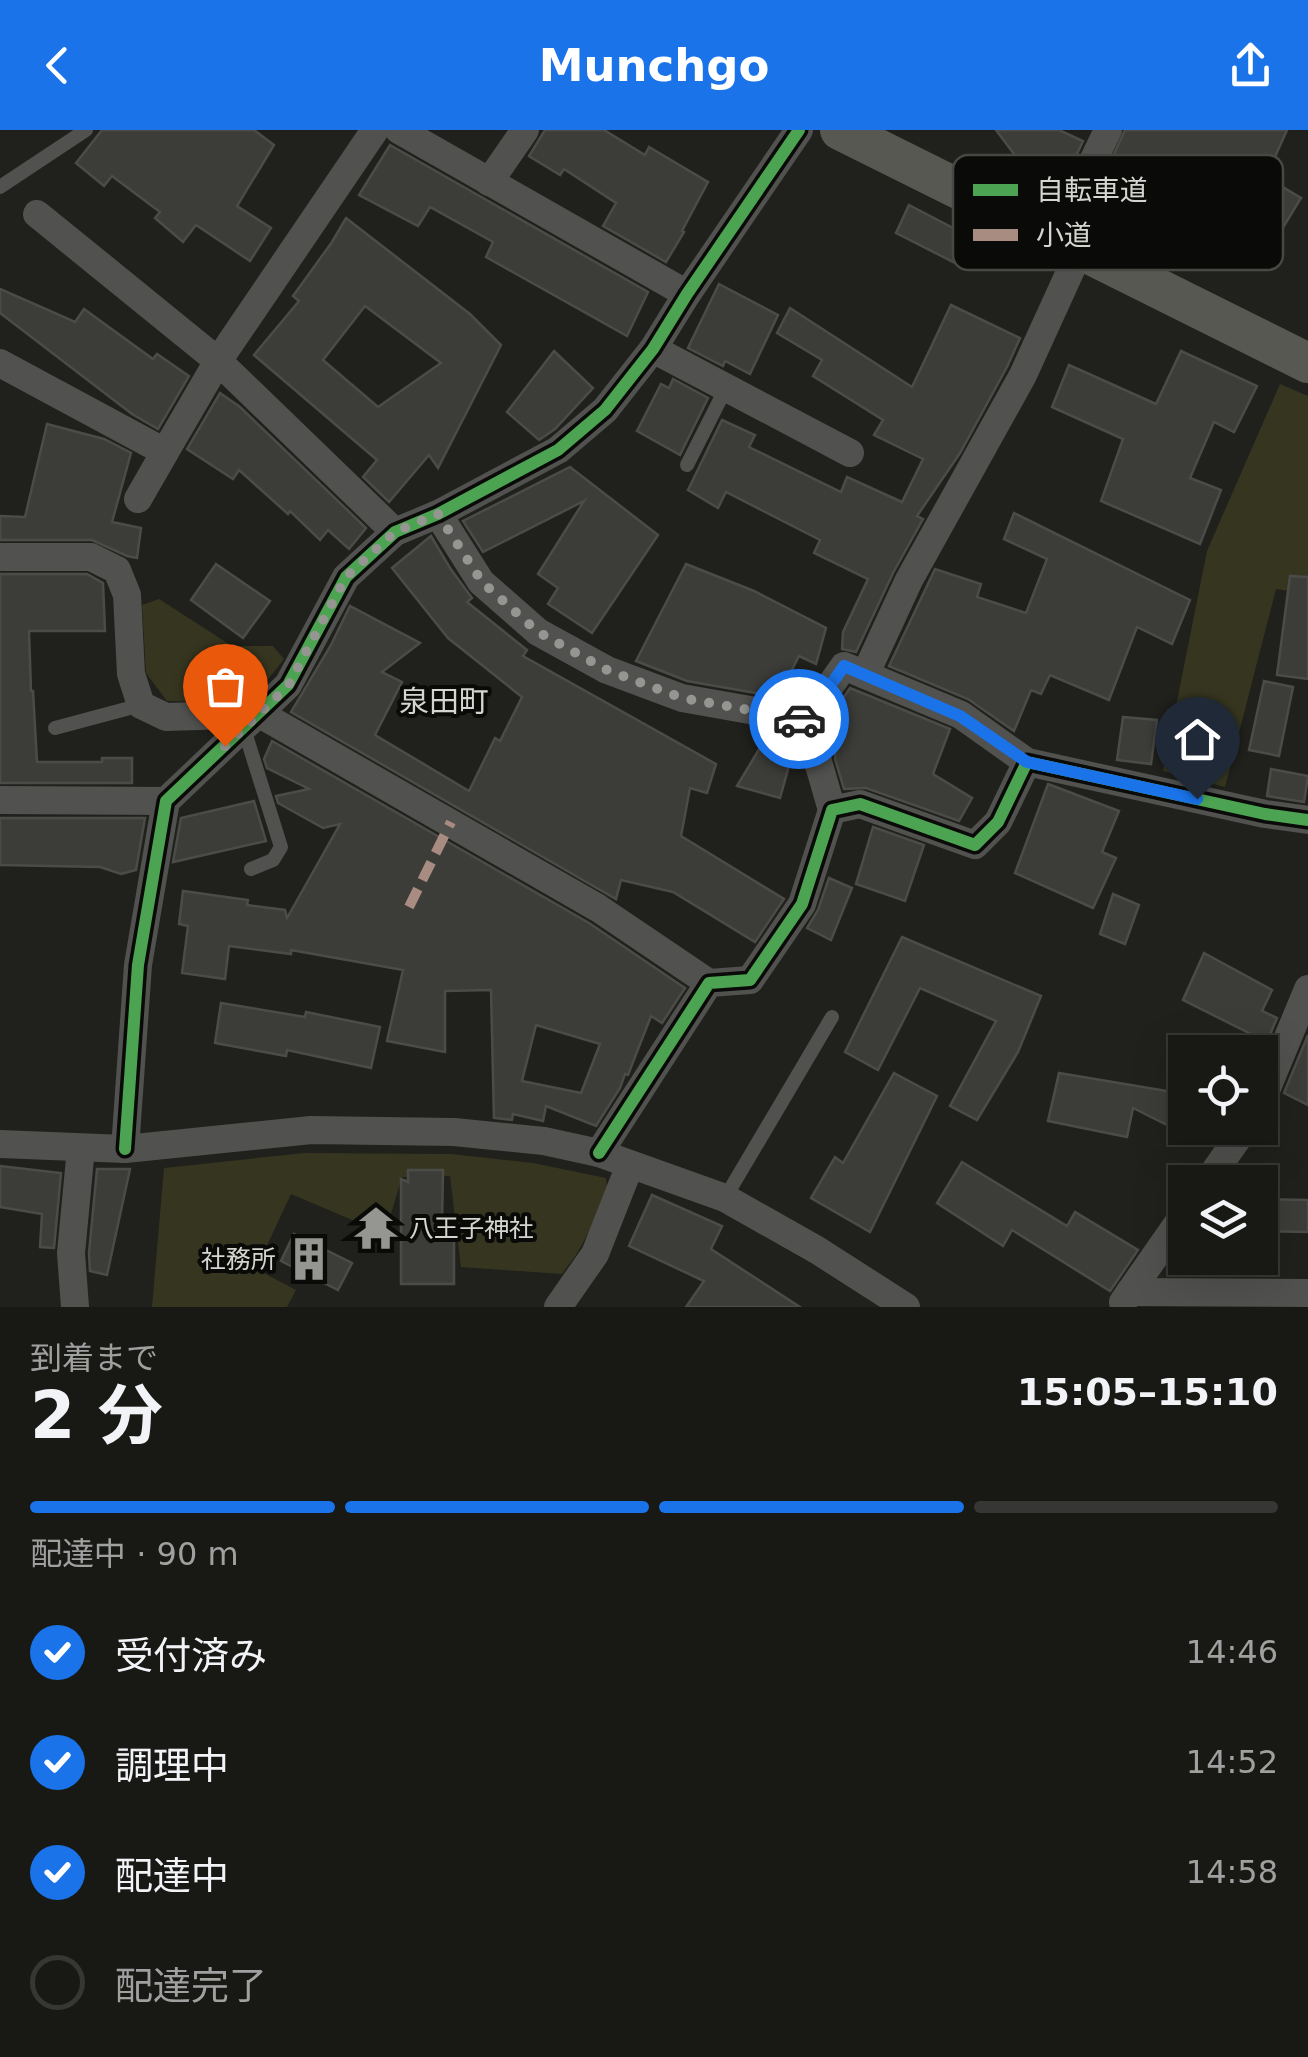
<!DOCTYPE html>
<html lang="ja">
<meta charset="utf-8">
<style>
body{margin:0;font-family:"DejaVu Sans","Noto Sans JP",sans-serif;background:#252522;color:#f1f3f6;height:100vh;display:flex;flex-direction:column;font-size:38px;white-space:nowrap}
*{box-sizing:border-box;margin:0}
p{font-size:32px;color:#9fa0a0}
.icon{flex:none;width:55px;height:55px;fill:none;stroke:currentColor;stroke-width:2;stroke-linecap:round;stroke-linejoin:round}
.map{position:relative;height:1177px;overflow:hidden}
.panel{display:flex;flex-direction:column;background:#181815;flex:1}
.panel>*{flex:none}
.fabs{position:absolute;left:1168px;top:905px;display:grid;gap:20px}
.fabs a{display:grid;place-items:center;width:110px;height:110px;border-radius:0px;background:#181815;box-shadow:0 10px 40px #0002,0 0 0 2px #363734;font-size:50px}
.pin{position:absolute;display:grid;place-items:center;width:85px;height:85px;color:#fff;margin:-102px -42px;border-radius:50% 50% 50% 0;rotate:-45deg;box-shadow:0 0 10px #0007}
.pin .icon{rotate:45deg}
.courier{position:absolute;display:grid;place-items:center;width:100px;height:100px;margin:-50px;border:8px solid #1a73e8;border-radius:50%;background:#fff;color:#222;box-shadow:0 2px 12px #0007}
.summary em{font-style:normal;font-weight:700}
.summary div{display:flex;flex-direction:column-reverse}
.summary{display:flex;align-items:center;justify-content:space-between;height:170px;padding:0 30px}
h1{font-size:65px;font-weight:700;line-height:75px}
.bar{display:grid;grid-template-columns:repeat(4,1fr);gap:15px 10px;align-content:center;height:120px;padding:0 30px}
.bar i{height:12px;border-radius:8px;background:#363734}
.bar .selected{background:#1a73e8}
.bar p{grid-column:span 4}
ol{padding:0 30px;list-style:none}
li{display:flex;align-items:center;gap:30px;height:110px}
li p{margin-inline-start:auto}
li .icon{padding:10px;border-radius:50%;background:#1a73e8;color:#fff;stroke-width:4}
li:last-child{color:#9fa0a0}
li i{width:55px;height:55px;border:5px solid #363734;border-radius:50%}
header{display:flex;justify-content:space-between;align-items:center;height:130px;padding:0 30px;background:#1a73e8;color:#fff;font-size:45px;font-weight:700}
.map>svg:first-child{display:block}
.green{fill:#363620}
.building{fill:#3c3c39;stroke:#4b4b48;stroke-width:2.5;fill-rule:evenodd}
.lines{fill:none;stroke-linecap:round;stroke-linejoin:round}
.lane{stroke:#51514f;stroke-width:14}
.street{stroke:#51514f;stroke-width:28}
.secondary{stroke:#585852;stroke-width:40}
.quiet{stroke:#a88b81;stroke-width:10;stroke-dasharray:20 10;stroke-linecap:butt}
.cycleway-casing{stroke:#0a0a08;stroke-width:19}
.cycleway{stroke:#4ca352;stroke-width:12}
.done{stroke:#959591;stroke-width:10;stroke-dasharray:0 18}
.route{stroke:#1a73e8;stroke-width:12}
.labels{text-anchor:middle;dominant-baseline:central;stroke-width:8;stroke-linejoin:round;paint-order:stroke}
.poi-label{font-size:25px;fill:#d4d4d0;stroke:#0a0a08;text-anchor:start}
.quarter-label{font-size:30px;fill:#d4d4d0;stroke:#0a0a08}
.key{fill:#0a0a08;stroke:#474744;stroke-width:2.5}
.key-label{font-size:28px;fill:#d4d4d0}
</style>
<header><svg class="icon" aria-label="back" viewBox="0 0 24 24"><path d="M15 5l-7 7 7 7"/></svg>Munchgo<svg class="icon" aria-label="share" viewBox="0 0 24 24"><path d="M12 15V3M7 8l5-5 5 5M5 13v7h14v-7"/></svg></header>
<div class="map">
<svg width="1308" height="1177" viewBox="0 0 1308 1177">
<rect width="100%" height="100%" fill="#20201c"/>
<g class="green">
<path d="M1280,254L1308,266V464L1276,459L1225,657L1163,641L1207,421Z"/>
<path d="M159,469L232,516H273L284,529L250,572L167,571L146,543L142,475Z"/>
<path d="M304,1023L451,1024L533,1033L606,1048L608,1068L576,1125L562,1144L461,1137L450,1046L402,1047L385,1104L291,1064L256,1139L296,1160L287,1177H152L164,1038Z"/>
</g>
<g class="building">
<path d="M102,0H254L274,15L237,76L271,98L250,131L196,95L183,112L155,88L160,82L112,46L104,56L76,33Z"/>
<path d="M545,0H604L645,25L649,17L708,52L682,101L684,102L666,132L603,96L616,73L564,39L560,45L529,26Z"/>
<path d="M996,0H1059L1083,11L1057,66L1040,59L1038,64L1007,51L1017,28Z"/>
<path d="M1125,0H1287L1266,47L1301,68L1276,109L1212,72L1183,133L1150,116L1153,110L1128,99L1129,97L1091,79L1088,81Z"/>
<path d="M390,15L648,162L627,206L486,127L493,112L430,77L418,96L359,65Z"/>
<path d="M909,75L980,112L967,139L896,103Z"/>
<path d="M346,88L470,184L501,215L438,338L429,325L389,372L363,347L377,330L254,225L299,171L293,166L332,112ZM365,176L441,233L378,277L323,230Z"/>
<path d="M719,154L778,185L750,244L725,231L723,236L688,218Z"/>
<path d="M0,159L75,192L84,179L153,229L157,224L189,246L158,299L132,284L0,183Z"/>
<path d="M951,175L1020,208L1007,237L960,323L917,386L923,389L893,443L856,522L842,519L843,502L868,449L814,423L820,410L726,362L718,378L688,360L722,290L755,305L749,317L841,362L847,347L902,372L923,329L874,305L883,290L813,246L822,230L777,203L790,178L912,257Z"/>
<path d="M554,221L593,258L555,299L539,310L507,282Z"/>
<path d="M1181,221L1257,256L1234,302L1214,292L1190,348L1221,360L1200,414L1101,371L1123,309L1052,277L1069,235L1156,274Z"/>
<path d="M673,249L708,268L680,325L637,301L661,254L669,258Z"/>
<path d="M220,263L240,277L366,398L349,419L328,400L320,410L290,381L288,384L239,340L233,349L187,319Z"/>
<path d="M47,294L104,309L131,323L112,392L141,398L137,428L127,426L92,410H0V386L25,387Z"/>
<path d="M570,337L658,405L592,503L548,474L558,458L538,444L584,371L483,422L463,391Z"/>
<path d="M1014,383L1190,470L1172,514L1137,497L1109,570L1050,545L1041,564L1031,560L1014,601L968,569L889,536L935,439L981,454L977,467L1026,483L1047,429L1004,409Z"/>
<path d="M431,406L450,438L472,468L467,472L527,520L523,526L716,634L707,663L690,658L681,706L784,769L755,812L673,762L621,750L616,769L291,582L331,515L350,476L420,513L382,542L402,552L375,605L469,661L495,608L500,611L522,567L448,508L392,438Z"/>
<path d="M216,434L270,471L243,508L191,470Z"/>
<path d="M686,434L754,461L826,498L816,534L799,526L778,567L687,551L636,531Z"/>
<path d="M0,444H87L103,453L105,501H29L31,561H33L37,632H102V628H132V653H0Z"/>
<path d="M1290,446L1308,447V549L1277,545Z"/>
<path d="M1264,551L1293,557L1279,626L1249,620Z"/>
<path d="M850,558L950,599L933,644L972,668L959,691L866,658L844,659L835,629L839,574Z"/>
<path d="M1123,587L1157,590L1151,634L1117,630Z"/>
<path d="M272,611L589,793L685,858L662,893L651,886L628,945L625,944L620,958L596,996L546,976L543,991L513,984L512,990L494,988L491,860L445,861V922L387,911L403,840L291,820V824L229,816L225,849L182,843L188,796L179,794L183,761L248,770L247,775L285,780L287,788L340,694L323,698L278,673L276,666L309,659L267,638L264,629ZM536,895L600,914L581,963L522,951Z"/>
<path d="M764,611L794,618L780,668L737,656Z"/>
<path d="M1271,639L1308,646L1304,672L1267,666Z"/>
<path d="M1048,654L1119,681L1102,722L1116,728L1093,778L1015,743Z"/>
<path d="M254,671L266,711L173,732L181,688Z"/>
<path d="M0,688H145L136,740L121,744L100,737L0,735Z"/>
<path d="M873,697L924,715L905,771L856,754Z"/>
<path d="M829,748L852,758L831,810L807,798L818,780Z"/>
<path d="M1113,764L1139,775L1125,814L1100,804Z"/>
<path d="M902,807L1041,866L1018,922L977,990L950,976L996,891L920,858L878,940L845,922Z"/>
<path d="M1204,823L1272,860L1262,881L1277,888L1267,912L1183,870Z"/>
<path d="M221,873L305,887L306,882L380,897L371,938L287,920L286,926L215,913Z"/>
<path d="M1308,905V975L1284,963Z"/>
<path d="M894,943L937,966L870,1102L811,1068L835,1027L843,1033Z"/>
<path d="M1059,943L1185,964V1004L1133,978L1127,1007L1048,991Z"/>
<path d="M962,1032L1067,1096L1075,1082L1138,1120L1110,1161L1012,1100L1003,1116L937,1073Z"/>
<path d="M0,1036L61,1043L54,1118L40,1117L42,1084L0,1077Z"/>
<path d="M97,1039H130L107,1145L90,1141L89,1123Z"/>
<path d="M408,1040H443L442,1091H454V1154H401V1049L408,1052Z"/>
<path d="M652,1065L722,1096L711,1119L800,1177H686L704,1151L629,1116Z"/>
<path d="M1260,1069L1308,1070V1102L1260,1101Z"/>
<path d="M294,1104L352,1133L338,1160L281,1131Z"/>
</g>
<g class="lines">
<g class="lane">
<path d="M0,57L86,0"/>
<path d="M687,335L726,258"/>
<path d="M55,598L141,575"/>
<path d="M244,599L281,717L273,730L251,739"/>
<path d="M725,1068L832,887"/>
</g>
<g class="street">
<path d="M375,0L218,231L395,402"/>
<path d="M399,0L687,164"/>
<path d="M489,52L525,0"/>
<path d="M1056,108L1108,0"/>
<path d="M653,219L850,323"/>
<path d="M0,233L165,322L218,231L37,84"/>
<path d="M138,369L165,322"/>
<path d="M438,384L481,452L538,502L607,540L682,568L806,590L832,680"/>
<path d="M0,427H91L117,440L127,465L131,544L141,575L166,587L260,584L598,778L709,853"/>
<path d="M865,545L909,450L1023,245L1080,120"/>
<path d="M806,590L844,536L961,585L1027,632"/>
<path d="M0,670L166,671"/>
<path d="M1260,975L1308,859"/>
<path d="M0,1014L125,1019L311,1000L454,1002L544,1011L599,1023L725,1068L817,1120L906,1177"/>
<path d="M125,1019L138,835L166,671L288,555L346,447L395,402L438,384L558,320L605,280L653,219L687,164L799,0"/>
<path d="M599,1023L709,853L750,850L802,774L832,680L860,674L975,715L998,692L1027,632L1265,684L1308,690"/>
<path d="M1207,1052L1245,998"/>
<path d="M1130,1162L1308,1163"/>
<path d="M1123,1172L1185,1083"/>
<path d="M75,1177L71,1123L81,1018"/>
<path d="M558,1177L595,1124L630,1035"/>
</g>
<path class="secondary" d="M840,0L1308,233"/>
<path class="quiet" d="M409,777L451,692"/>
<g class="cycleway-casing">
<g id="cycleway">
<path d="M125,1019L138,835L166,671L288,555L346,447L395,402L438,384L558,320L605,280L653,219L687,164L799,0"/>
<path d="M599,1023L709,853L750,850L802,774L832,680L860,674L975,715L998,692L1027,632L1265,684L1308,690"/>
</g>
</g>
<use href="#cycleway" class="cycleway"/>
</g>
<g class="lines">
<path class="done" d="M225,616L288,556L346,447L395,402L438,384L482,452L538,502L607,540L682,568L799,589"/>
<path class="route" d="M799,589L806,590L844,536L960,586L1027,632L1197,669"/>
</g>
<defs>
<g id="temple-bare" transform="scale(3.45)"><path d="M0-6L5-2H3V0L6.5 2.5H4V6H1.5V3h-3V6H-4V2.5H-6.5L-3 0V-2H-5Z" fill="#959591" stroke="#0a0a08" stroke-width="2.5" paint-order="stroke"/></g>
<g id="building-bare" transform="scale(3.45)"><path d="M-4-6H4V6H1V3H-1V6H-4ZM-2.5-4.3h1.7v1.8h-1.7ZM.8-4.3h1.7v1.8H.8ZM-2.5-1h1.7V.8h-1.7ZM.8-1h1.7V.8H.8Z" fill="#959591" stroke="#0a0a08" stroke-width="2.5" paint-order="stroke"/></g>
</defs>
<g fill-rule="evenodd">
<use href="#temple-bare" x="376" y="1098"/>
<use href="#building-bare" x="309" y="1129"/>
</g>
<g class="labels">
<g class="poi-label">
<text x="409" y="1098">八王子神社</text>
<text x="276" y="1129" text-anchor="end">社務所</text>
</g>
<g class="quarter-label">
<text x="444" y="571">泉田町</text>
</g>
</g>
<rect x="953" y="25" width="330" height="115" rx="15" class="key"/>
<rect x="973" y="54" width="45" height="12" fill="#4ca352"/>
<rect x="973" y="99" width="45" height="12" fill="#a88b81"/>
<g class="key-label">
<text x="1036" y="70">自転車道</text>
<text x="1036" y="115">小道</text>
</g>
</svg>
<div class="fabs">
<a><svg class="icon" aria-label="locate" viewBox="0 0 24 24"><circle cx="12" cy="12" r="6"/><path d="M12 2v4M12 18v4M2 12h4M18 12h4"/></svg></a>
<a><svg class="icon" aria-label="layers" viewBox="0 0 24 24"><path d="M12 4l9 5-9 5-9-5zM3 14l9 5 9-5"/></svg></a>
</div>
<div class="pin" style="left:225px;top:616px;background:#ea580c"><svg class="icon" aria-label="bag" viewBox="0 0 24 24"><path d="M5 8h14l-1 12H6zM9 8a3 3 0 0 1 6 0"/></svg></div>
<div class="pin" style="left:1197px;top:669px;background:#1f2937"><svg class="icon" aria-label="home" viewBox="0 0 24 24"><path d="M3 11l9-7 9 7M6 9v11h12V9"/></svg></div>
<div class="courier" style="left:799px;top:589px"><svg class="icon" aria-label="car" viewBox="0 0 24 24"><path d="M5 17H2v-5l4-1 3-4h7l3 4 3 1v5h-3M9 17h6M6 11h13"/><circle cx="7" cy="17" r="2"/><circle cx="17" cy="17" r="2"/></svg></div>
</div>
<section class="panel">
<div class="summary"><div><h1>2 分</h1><p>到着まで</p></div><em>15:05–15:10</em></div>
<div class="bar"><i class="selected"></i><i class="selected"></i><i class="selected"></i><i></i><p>配達中 · 90 m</p></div>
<ol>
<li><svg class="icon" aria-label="check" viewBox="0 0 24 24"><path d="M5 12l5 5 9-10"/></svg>受付済み<p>14:46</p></li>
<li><svg class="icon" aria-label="check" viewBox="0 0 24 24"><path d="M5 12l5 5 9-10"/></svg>調理中<p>14:52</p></li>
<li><svg class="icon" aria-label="check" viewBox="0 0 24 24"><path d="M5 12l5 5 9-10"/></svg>配達中<p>14:58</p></li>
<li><i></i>配達完了</li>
</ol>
</section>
